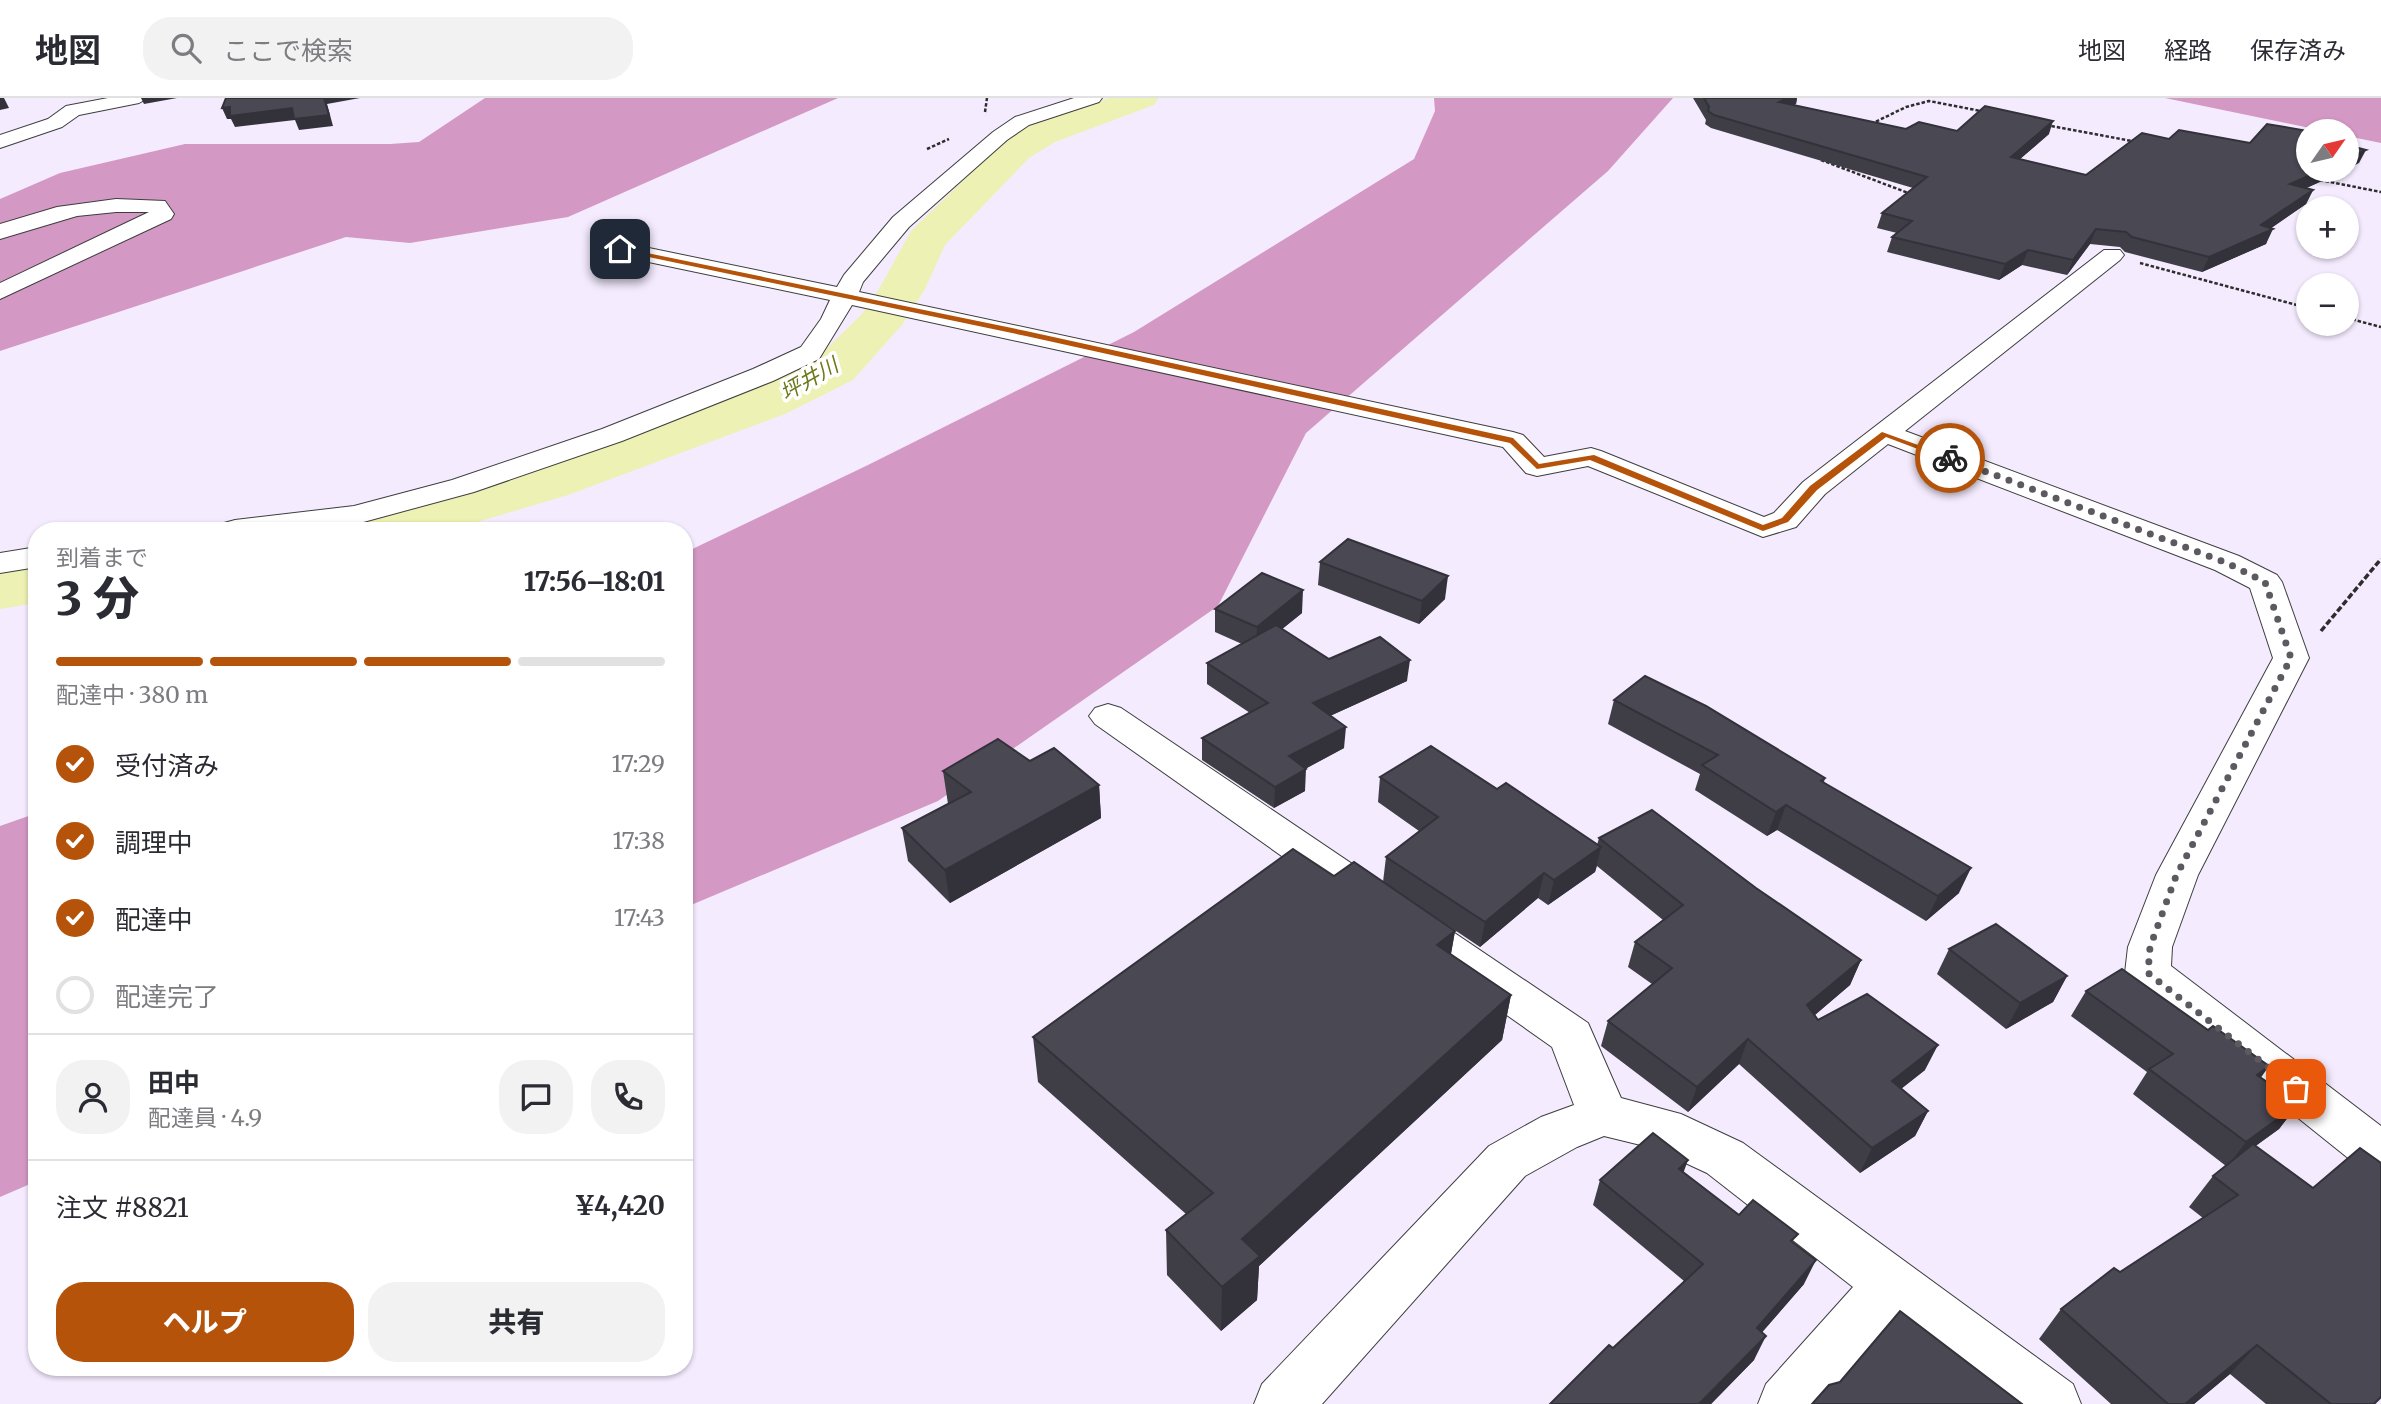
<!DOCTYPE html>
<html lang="ja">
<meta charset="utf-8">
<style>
body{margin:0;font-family:Merriweather,"Noto Sans JP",serif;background:#f2f2f3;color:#2b2b33;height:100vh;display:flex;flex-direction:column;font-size:26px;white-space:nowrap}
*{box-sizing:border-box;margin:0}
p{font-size:23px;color:#7c7c81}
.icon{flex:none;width:38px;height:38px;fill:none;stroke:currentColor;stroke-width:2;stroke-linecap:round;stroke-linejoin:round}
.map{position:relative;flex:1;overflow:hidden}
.panel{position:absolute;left:28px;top:424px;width:665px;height:854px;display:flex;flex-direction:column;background:#fff;border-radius:28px;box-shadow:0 2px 5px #0004}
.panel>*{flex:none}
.needle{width:46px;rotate:56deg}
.tools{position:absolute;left:2296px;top:21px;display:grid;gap:14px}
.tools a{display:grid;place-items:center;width:63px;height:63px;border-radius:50%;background:#fff;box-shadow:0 2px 5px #0004;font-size:35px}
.pin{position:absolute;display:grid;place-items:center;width:60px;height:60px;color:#fff;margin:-30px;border-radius:14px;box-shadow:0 4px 10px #0006}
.courier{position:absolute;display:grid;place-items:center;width:70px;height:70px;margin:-35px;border:5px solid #b45309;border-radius:50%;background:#fff;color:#222;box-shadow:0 2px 9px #0007}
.summary em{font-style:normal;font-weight:800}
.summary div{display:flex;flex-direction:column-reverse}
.summary{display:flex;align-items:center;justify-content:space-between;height:119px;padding:0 28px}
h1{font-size:46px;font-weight:800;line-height:52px}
.bar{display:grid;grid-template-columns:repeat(4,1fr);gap:10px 7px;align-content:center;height:84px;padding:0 28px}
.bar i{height:9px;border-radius:5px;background:#e1e1e2}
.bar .active{background:#b45309}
.bar p{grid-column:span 4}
.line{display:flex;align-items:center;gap:18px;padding:0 28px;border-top:2px solid #e1e1e2}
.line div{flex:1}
.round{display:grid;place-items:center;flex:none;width:74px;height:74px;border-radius:28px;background:#f2f2f3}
ol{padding:0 28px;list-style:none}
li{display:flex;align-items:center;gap:21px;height:77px}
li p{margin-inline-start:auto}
li .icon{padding:7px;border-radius:50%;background:#b45309;color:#fff;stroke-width:4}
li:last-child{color:#7c7c81}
li i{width:38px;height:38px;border:4px solid #e1e1e2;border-radius:50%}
.action{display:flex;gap:14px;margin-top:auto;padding:14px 28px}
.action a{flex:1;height:80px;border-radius:28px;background:#b45309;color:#fff;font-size:28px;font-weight:800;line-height:80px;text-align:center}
.action a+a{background:#f2f2f3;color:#2b2b33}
header{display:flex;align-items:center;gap:42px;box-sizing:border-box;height:98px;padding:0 35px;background:#fff;border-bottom:2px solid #e1e1e2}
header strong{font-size:33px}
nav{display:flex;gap:38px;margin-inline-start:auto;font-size:24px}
.search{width:490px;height:63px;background:#f2f2f3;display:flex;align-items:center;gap:18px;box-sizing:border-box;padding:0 24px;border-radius:28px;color:#7c7c81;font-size:26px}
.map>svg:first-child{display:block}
.forest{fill:#d498c5}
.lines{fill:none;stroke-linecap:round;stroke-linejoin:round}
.river{fill:#edf1b3;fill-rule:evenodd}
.minor-casing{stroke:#3e3e3e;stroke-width:2}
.path-far1{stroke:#2d2d2d;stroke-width:2.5;stroke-dasharray:3.5 2;stroke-linecap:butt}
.path{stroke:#2d2d2d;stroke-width:3.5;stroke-dasharray:6 2.5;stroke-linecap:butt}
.minor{fill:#fff;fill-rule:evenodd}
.wall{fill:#3f3e47}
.shaded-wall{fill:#33323a}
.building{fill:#494853;stroke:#33323a;stroke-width:2}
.route{fill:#b45309}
.done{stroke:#5d5960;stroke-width:7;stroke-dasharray:0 12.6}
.labels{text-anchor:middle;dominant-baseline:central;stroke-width:7;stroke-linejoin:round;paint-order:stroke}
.far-water-label{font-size:21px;font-style:italic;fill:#6c791b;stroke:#fff}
</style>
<header>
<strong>地図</strong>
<div class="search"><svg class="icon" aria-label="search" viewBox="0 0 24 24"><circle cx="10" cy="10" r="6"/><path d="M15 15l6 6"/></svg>ここで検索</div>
<nav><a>地図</a><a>経路</a><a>保存済み</a></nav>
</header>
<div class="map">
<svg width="2381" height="1306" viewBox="0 0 2381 1306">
<rect width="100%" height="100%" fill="#f4ebfe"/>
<g class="forest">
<path d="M485,0H838L568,119L410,145L346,139L0,253V101L60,75L185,46H390L419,44Z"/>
<path d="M1434,0H1673L1608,73L1306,335L1218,508L938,703L684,810V455L868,367L1134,234L1414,61L1435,13Z"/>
<path d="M2165,0H2381V45L2347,38V33H2324Z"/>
<path d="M37,715V1083L0,1099V728Z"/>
</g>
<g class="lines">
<g class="river">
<path d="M1109,0H1159L1154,7L1055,44L1029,60L945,147L925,191L902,227L853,282L785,316L568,397L450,432H356L365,419L528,373L747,294L817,260L861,217L879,191L911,133L1003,44L1029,28Z"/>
<path d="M37,467V505L0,511V473Z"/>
</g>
<g class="minor-casing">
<g id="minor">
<path d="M108,0H148L139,5L79,17L62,29L0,50V37L48,21L66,8Z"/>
<path d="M1074,0H1102L1099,4L1029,27L1007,42L909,129L863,184L859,194L1513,334L1523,337L1544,359L1591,350L1601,353L1764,419L1774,415L1803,384L2104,152H2120L2124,157L2120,162L1905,333L2239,458L2277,477L2282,484L2309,560L2198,777L2172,849L2171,868L2381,1028V1079L2363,1072L2132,887L2125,875L2128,849L2156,777L2273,560L2250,490L2215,472L1888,346L1825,396L1796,429L1763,439L1588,368L1537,378L1526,375L1503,349L852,207L819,261L773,283L622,343L474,394L356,426L309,432H219L224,425L235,422L354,408L452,382L602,331L753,271L801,249L821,221L830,202L620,158L612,156L609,151L612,146L620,144L837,189L844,177L893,119L993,34L1015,19Z"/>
<path d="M116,101L165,103L174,116L171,121L0,201V185L149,114H116L77,118L0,141V126L57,109Z"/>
<path d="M37,449V469L0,475V455Z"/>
<path d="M1108,606L1121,610L1588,925L1621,1000L1681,1016L1743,1045L2073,1286L2081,1306H2005L1896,1221L1825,1306H1758L1766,1286L1853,1189L1707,1075L1653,1050L1604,1038L1577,1049L1525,1078L1322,1306H1254L1262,1286L1489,1048L1541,1019L1574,1007L1552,949L1095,626L1089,618L1095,610Z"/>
</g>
</g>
<g class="path-far1">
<path d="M985,14L987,0"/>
<path d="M1871,26L1906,9L1929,3L1986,14"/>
<path d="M2046,27L2137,44"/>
<path d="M927,51L949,41"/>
<path d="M1821,62L1911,96"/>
<path d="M2320,82L2381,94"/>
<path d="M2140,165L2308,210"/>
<path d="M2347,220L2381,229"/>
</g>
<path class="path" d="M2321,533L2381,461"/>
<use href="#minor" class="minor"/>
</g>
<g class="wall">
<path d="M1693,0H1797L1796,6L1793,7L1906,31L2049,36L2020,61L2086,77L2346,72L2306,90L2313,92L2306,106L2271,130L2266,146L2202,174L2125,154L2120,149L2090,146L2067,177L2022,167L1999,182L1887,154L1892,139L1897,135L1877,130L1882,115L1913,90L1711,30L1705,26L1706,22Z"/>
<path d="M1320,464L1445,501L1419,526L1318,487Z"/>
<path d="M1215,511L1302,515L1282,531L1329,561L1407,583L1330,618L1344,650L1305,671V693L1274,710L1202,662V640L1250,615L1207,586V565L1242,546L1215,534Z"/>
<path d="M1614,602L1825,680L1824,684L1959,795L1926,823L1777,732L1767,738L1695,692L1700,676L1608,626Z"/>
<path d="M1030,663L1099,687L1101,720L950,805L908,763L902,730L948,706L943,673Z"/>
<path d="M1380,679L1497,691L1597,747L1599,740L1756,790L1861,862L1850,887L1815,917L1818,922L1925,972L1901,991L1928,1013L1915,1038L1860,1075L1739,966L1688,1014L1601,948L1608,923L1652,886L1628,869L1635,844L1663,822L1597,768L1595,774L1548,807L1538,800L1480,849L1383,784L1386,759L1419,733L1378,704Z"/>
<path d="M1334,778L1455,833L1451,856L1511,897L1502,942L1259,1168L1257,1202L1221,1233L1167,1177L1166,1132L1186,1116L1038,984L1033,939Z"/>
<path d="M1949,851L2067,878L2053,904L2006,931L1937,876Z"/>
<path d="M2086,893L2261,979L2298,1006L2279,1031L2255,1048L2374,1306H2266L2230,1276L2194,1306H2111L2039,1241L2061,1211L2120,1174L2203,1120L2189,1109L2213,1078L2226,1068L2133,996L2147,974L2071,918Z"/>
<path d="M1683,1074L1739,1117L1793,1145L1804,1186L1762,1234L1754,1262L1711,1306H1550L1613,1250L1684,1183L1593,1107L1600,1082Z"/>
</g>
<g class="shaded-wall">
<path d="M0,0H4L9,10L0,12Z"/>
<path d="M141,0H177L144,6Z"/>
<path d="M324,0H360L327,6L333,28L299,32L295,22L235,29L231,21H227L222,10Z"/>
<path d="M1787,0H1797L1796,6L1776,17L1779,4Z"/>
<path d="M2053,23L2049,36L2006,73L2011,59Z"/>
<path d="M2366,52L2359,65L2347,71V60Z"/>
<path d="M2322,72H2346L2283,101L2290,86Z"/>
<path d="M2313,92L2306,106L2267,133L2273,131L2266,146L2202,174L2209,159L2261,127Z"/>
<path d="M2096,131L2090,146L2067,177L2073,162Z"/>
<path d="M2028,152L2022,167L1999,182L2005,166Z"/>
<path d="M1448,478L1445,501L1419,526L1422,503Z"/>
<path d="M1303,492L1302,515L1256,552L1257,529Z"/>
<path d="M1410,562L1407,583L1312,626L1313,605Z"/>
<path d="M1346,629L1344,650L1288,680L1289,658Z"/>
<path d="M1306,671L1305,693L1274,710L1275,689Z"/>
<path d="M1099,687L1101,720L950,805L945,772Z"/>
<path d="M1786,707L1777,732L1767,738L1776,714Z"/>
<path d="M1601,749L1595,774L1548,807L1554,782Z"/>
<path d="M1971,770L1959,795L1926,823L1938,798Z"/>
<path d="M1544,775L1538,800L1480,849L1485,824Z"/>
<path d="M1455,833L1447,878L1437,847Z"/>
<path d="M1861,862L1850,887L1797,932L1807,907Z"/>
<path d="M2067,878L2053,904L2006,931L2020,905Z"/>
<path d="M1511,897L1502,942L1259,1168L1257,1202L1221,1233L1222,1189L1242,1141Z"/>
<path d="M1748,941L1739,966L1688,1014L1697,989Z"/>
<path d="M1938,947L1925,972L1879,1008L1892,983Z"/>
<path d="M2269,968L2251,994L2257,977Z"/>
<path d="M2298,1006L2279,1031L2227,1069L2246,1044Z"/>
<path d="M1928,1013L1915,1038L1860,1075L1872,1050Z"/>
<path d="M1688,1062L1679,1087V1071Z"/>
<path d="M1816,1162L1804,1186L1745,1254L1757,1230Z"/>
<path d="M1766,1238L1754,1262L1711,1306H1699Z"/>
<path d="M2257,1247L2230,1276L2194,1306H2185Z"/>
</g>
<g class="building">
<path d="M226,0H324L329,17L294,21L292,10L230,18V9L222,10Z"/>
<path d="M1704,0H1787L1779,4L1906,31L1919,24L1957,33L1985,8L2053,23L2011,59L2086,77L2142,35L2169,41L2179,32L2250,45L2267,26L2308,33V72H2322L2290,86L2313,92L2261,127L2273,131L2209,159L2132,139L2126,134L2096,131L2073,162L2028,152L2005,166L1892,139L1912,123L1882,115L1927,79L1714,17L1708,13L1709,9Z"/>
<path d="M2347,47L2366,52L2347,60Z"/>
<path d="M1348,441L1448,478L1422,503L1320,464Z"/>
<path d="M1262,475L1303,492L1257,529L1215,511Z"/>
<path d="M1276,527L1329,561L1380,539L1410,562L1313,605L1346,629L1289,658L1306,671L1275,689L1202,640L1268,605L1207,565Z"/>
<path d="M1645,578L1706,608L1825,680L1821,683L1971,770L1938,798L1786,707L1776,714L1702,667L1718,657L1614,602Z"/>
<path d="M998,641L1030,663L1054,650L1099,687L945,772L902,730L971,694L943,673Z"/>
<path d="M1431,648L1497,691L1506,685L1601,749L1554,782L1544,775L1485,824L1386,759L1438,719L1380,679Z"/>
<path d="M1652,712L1756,790L1861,862L1807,907L1818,922L1867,896L1938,947L1892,983L1928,1013L1872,1050L1748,941L1697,989L1608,923L1672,870L1635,844L1683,807L1599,740Z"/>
<path d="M1293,751L1334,778L1354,764L1455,833L1437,847L1511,897L1242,1141L1260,1158L1222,1189L1166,1132L1213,1095L1033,939Z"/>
<path d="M1996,826L2067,878L2020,905L1949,851Z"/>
<path d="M2122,871L2208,932L2213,928L2269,968L2257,977L2298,1006L2246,1044L2149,971L2173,956L2086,893Z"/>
<path d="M1653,1035L1688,1062L1679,1071L1739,1117L1753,1102L1798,1136L1791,1143L1816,1162L1757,1230L1766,1238L1699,1306H1550L1609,1247L1613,1250L1703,1166L1600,1082Z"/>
<path d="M2253,1046L2313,1090L2360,1050L2381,1065V1299L2374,1306H2331L2257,1247L2185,1306H2168L2061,1211L2114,1170L2120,1174L2238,1097L2213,1078Z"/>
<path d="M1900,1213L2022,1306H1812L1829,1287L1840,1284Z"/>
</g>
<path class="route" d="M618,149L1026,233L1513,340L1539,366L1594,357L1763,427L1782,420L1810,388L1882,334L1954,360L1947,362L1886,339L1817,392L1788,424L1763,433L1590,362L1537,371L1510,345L1026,238L620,153Z"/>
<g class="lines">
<path class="done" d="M1950,360L2227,465L2265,484L2291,560L2176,778L2150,849L2148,875L2296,991"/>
</g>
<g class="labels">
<g class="far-water-label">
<text transform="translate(809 281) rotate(-30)">坪井川</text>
</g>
</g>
</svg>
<div class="tools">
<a><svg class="needle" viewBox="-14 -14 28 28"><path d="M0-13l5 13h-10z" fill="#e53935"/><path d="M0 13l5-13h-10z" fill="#7c7c81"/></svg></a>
<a>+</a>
<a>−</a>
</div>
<div class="pin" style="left:2296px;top:991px;background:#ea580c"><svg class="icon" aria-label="bag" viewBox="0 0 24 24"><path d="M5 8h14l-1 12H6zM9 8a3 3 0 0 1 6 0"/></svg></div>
<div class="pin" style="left:620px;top:151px;background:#1f2937"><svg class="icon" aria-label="home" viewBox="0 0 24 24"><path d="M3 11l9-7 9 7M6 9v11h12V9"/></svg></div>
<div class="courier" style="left:1950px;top:360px"><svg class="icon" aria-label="bike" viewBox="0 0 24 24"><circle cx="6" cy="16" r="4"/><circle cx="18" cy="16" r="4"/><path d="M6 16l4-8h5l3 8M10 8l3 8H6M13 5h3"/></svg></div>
<section class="panel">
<div class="summary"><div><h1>3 分</h1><p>到着まで</p></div><em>17:56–18:01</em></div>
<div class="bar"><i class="active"></i><i class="active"></i><i class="active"></i><i></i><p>配達中 · 380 m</p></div>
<ol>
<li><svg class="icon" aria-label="check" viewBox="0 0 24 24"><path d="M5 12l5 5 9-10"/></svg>受付済み<p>17:29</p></li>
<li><svg class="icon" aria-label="check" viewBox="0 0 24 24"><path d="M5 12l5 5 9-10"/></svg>調理中<p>17:38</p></li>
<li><svg class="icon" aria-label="check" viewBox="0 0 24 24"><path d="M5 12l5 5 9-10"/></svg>配達中<p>17:43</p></li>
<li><i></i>配達完了</li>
</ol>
<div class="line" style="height:126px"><a class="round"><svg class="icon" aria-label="person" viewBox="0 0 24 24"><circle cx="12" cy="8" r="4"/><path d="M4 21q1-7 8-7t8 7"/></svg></a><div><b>田中</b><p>配達員 · 4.9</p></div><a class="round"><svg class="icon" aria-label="chat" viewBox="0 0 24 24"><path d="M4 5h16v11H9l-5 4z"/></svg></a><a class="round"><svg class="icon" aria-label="phone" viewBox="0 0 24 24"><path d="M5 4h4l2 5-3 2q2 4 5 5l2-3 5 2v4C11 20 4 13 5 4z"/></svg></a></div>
<div class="line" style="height:91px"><div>注文 #8821</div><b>¥4,420</b></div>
<div class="action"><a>ヘルプ</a><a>共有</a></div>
</section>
</div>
